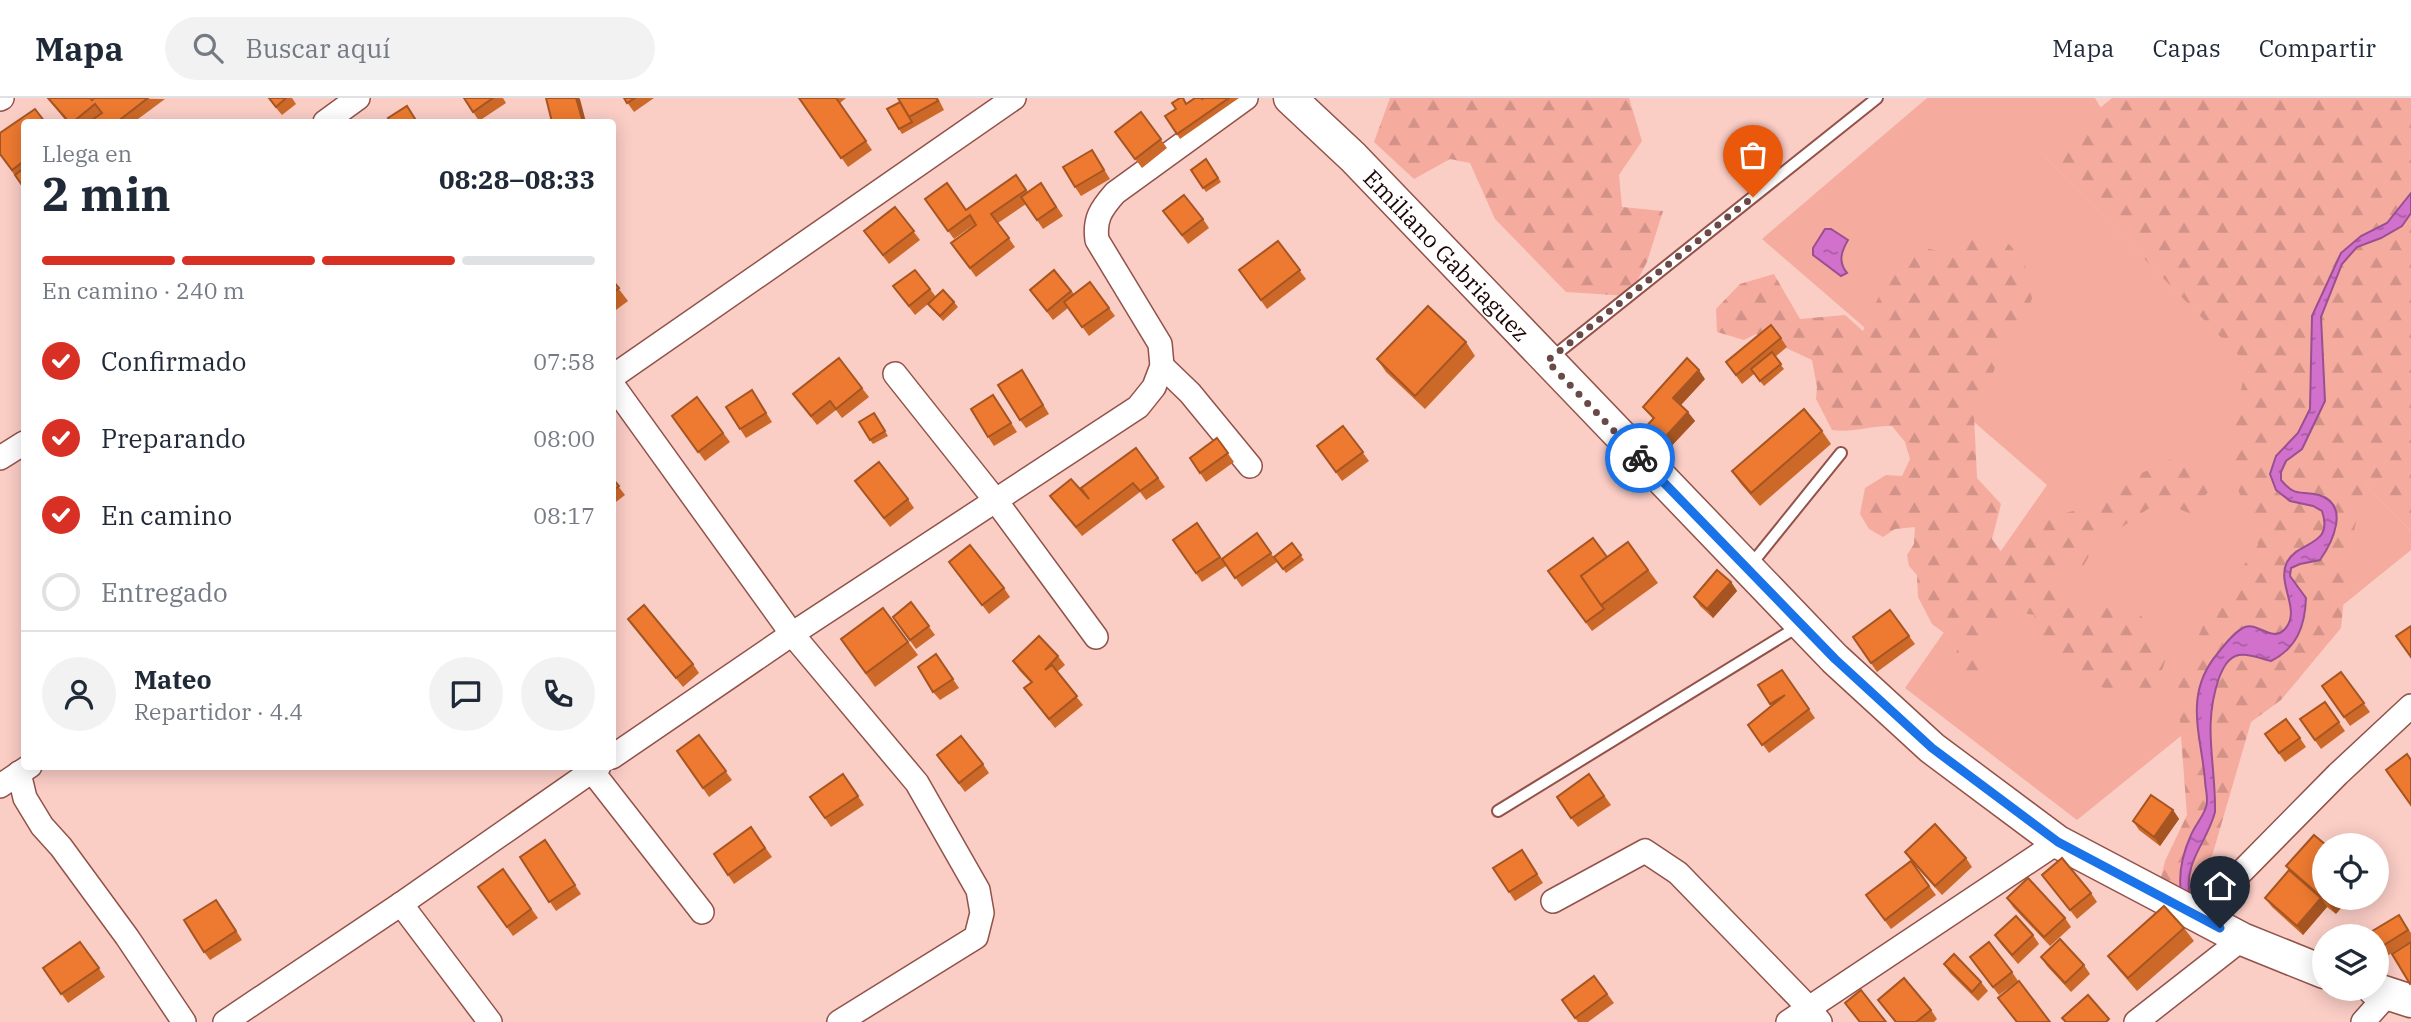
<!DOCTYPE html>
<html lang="es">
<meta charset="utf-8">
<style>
body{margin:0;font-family:"IBM Plex Serif",serif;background:#f2f2f3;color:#1f2937;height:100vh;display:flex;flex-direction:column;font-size:26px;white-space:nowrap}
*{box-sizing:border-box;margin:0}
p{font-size:23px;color:#747a83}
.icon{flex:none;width:38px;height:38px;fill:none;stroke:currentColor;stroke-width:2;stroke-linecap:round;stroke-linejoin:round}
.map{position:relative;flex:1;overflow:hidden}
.side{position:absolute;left:21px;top:21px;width:595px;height:651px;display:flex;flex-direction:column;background:#fff;border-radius:7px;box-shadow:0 4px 18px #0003}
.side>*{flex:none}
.controls{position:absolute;left:2312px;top:735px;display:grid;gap:14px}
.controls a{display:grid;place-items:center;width:77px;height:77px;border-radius:50%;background:#fff;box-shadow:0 4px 18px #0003;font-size:35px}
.pin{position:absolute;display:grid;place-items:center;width:60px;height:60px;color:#fff;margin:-72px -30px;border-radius:50% 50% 50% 0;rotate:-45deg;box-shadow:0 0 7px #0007}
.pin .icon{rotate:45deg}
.courier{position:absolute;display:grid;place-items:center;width:70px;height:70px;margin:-35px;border:5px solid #1a73e8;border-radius:50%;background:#fff;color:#222;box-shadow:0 2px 9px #0007}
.summary em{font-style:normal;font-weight:700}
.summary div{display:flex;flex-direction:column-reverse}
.summary{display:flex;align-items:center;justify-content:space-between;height:119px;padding:0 21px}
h1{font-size:46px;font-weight:700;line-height:52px}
.bar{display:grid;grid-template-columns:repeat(4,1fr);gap:10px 7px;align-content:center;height:84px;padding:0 21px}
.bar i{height:9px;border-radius:5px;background:#e0e1e3}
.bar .on{background:#d93025}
.bar p{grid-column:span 4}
.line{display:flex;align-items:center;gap:18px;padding:0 21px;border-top:2px solid #e0e1e3}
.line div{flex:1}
.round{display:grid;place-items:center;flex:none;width:74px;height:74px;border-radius:37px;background:#f2f2f3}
ol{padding:0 21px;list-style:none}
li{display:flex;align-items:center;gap:21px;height:77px}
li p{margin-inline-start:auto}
li .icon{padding:7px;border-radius:50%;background:#d93025;color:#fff;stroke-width:4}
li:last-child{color:#747a83}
li i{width:38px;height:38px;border:4px solid #e0e1e3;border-radius:50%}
header{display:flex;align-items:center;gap:42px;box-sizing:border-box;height:98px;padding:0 35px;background:#fff;border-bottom:2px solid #e0e1e3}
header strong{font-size:33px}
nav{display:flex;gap:38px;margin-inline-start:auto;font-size:24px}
.search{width:490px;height:63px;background:#f2f2f3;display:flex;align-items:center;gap:18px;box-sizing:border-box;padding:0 24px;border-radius:38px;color:#747a83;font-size:26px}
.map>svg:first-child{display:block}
.grass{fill:#f6ab9f}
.forest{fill:url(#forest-firs)}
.water{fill:url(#water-ripples);stroke:#9a5090;stroke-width:2}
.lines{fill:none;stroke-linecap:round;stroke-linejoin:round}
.service-casing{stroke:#925249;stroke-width:14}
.minor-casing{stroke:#925249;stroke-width:26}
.secondary-casing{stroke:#925249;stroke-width:35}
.service{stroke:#fff;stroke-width:10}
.minor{stroke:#fff;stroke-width:23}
.secondary{stroke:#fff;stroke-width:32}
.wall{fill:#cc6929}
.shaded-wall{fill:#a65522}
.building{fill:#ed7a30;stroke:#a65522;stroke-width:2}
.done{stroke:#694a47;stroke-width:7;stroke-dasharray:0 12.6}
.route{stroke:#1a73e8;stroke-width:9}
.labels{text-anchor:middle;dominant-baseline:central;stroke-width:7;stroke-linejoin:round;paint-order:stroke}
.street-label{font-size:23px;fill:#1b0403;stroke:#fafafa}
</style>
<header>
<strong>Mapa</strong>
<div class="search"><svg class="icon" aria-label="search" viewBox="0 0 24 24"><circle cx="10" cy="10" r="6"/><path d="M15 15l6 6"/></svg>Buscar aquí</div>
<nav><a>Mapa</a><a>Capas</a><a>Compartir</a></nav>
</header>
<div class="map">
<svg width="2411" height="924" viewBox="0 0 2411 924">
<defs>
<pattern id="forest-firs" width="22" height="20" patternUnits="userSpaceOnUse" patternTransform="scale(1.75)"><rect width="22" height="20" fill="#f6ab9f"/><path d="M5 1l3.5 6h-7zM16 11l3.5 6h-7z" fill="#d29287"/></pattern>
<pattern id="water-ripples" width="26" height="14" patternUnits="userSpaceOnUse" patternTransform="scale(1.75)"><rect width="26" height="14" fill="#d171cc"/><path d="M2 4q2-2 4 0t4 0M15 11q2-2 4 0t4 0" fill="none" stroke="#a95ba3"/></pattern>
</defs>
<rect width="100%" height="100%" fill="#facdc5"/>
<path class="grass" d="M1927,0H2095L2101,10L2044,58L2411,433V452L2077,722L1905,590L2047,387L1762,141Z"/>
<g class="forest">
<path d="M1390,0H1629L1642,43L1619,77L1622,109L1663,113L1647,164L1629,198L1566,194L1495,121L1470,65L1450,61L1414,81L1374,44Z"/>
<path d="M2112,0H2411V433L2365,386L2348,459L2341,530L2281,602L2251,624L2199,803L2160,783L2165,763L2187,717L2177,586L2206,521L2258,447L2234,380L2233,326L2247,266L2043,57Z"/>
<path d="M1978,133L2010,147L2025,167L2032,200L2022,231L2006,237L1990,284L1980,299L1974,317L1977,380L2001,406L1992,441L2002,455L2020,438L2050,419L2073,413L2094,398L2171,361H2190L2203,375L2208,394L2191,416L2170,407L2155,406L2095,448L2082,470L2069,472L2045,481L2041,488L2090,505L2119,512L2134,507L2167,557L2159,582L2150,592L2121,598L2085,581L2049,556L2034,517L2014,513C1983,532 1981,540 1990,574L1973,591L1950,575L1959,546L1932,526L1918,499L1917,477L1909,468L1907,457L1914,446L1915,429L1895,431L1883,439L1869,431L1860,416L1865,390L1886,377L1902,378L1910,361L1905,344L1892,328C1872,327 1853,335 1832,332L1816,301L1817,289L1812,262L1756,236L1744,242L1717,234L1716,211L1740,186L1774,176L1800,221L1845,217L1863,233L1886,183L1893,154L1920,149L1944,154L1954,151L1960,141Z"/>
</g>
<g class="water">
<path d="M2411,95V115L2402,128L2381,140L2357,149L2342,166L2321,219L2325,303L2302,351L2286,363L2281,374V382C2296,400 2300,392 2319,397C2351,407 2332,445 2320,462L2300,466L2291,470L2290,478L2306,500C2305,528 2297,550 2271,563C2261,561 2250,555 2239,557C2228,559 2223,570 2219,580C2202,629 2216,665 2215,714C2207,745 2183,764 2190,798L2181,794C2178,774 2183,755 2191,737C2195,727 2203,719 2206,709C2209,701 2205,690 2205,682C2201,636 2183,596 2218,555C2225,546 2235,533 2245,529C2258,524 2272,545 2285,531C2302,512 2276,486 2287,464C2299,442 2334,449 2322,413L2313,408L2290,403L2276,392L2270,376L2276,358L2298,335L2310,311L2312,218L2341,155L2361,138L2387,125Z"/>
<path d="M1825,131H1831L1848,142C1841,154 1838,164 1847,175L1841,178L1813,157V150Z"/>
</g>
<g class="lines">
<g class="service-casing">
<g id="service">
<path d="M1550,261L1877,0"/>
<path d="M1749,469L1841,355"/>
<path d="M1498,713L1799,528"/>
</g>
</g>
<g class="minor-casing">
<g id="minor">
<path d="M0,1L2,0"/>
<path d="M325,24L358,0"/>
<path d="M1162,268L1190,295L1250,368"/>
<path d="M895,276L996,403L1096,539"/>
<path d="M612,279L1014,0"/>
<path d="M612,286L792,536L917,685L978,792L982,815L976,839L839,924"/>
<path d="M0,360L24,345"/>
<path d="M612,659L792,536L1138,309L1154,289L1162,268L1160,246L1097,142C1094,121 1101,111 1115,95L1246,0"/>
<path d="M588,668L702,814"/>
<path d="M19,675L25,700L42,728L61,749L127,839L184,924"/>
<path d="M0,688L30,668"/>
<path d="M1553,803L1645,753L1678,775L1809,910L1820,924"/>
<path d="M401,806L490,924"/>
<path d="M2198,818L2338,676L2411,608"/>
<path d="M225,924L401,806L599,668"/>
<path d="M1788,924L2058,744"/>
<path d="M2136,924L2242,841"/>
<path d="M2363,924L2388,896"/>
</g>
</g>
<g class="secondary-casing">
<g id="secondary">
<path id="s1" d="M1290,0L1353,59L1835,561L1932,650L2058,744L2242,841L2324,874"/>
<path d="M2374,891L2411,903"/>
</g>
</g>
<use href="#service" class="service"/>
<use href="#minor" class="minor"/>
<use href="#secondary" class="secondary"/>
</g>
<g class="wall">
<path d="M47,0H90L92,2L94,0L165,1L134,24H67Z"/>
<path d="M268,0H292L296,6L282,17Z"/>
<path d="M464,0H503L506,5L479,23Z"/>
<path d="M624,0H654L634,14Z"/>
<path d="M799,0H846L840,5L872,52L848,69Z"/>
<path d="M898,0H938L944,12L902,36L887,11L900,4Z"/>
<path d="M1204,0H1239L1180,41L1165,18L1187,6Z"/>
<path d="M1141,14L1167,50L1142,70L1115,34Z"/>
<path d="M24,24V91L0,56Z"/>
<path d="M1092,52L1110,81L1081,98L1075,89Z"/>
<path d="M1206,61L1221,84L1206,94L1191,72Z"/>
<path d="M1016,77L1028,94L1041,85L1063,118L1043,131L1026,106L998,125L1015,149L976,179L951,145L975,126L954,141L925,101L966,112Z"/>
<path d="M895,109L920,142L889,166L864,133Z"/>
<path d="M1203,121L1209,130L1188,146L1170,122Z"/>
<path d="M1278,143L1306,181L1267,211L1239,172Z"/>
<path d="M1054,172L1074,196L1090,184L1115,218L1089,238L1068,210L1053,222L1030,192Z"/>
<path d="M612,182L628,203L612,215Z"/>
<path d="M893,188L930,191L936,199L954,204L958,209L943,223L928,206L915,217Z"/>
<path d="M1781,240L1787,249L1775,259L1784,271L1764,288L1754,276L1742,286L1726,264Z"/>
<path d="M1466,244L1475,258L1425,311L1386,274L1377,261Z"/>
<path d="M1028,281L1049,316L1026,330L1020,322Z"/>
<path d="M1705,281L1681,307L1695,323L1663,357L1648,342L1642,333L1653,321L1643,309Z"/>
<path d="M862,290L869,299L842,320L836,312L817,327L793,296Z"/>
<path d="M752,292L772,324L746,340L740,331Z"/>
<path d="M697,299L730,344L705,363L672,318Z"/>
<path d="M999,306L1017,334L994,348L988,339Z"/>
<path d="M874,315L888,338L873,346L870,342Z"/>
<path d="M1343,328L1369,363L1342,383L1317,348Z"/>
<path d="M1822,333L1831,346L1760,408L1741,386L1732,373Z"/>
<path d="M1217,340L1234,364L1206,384L1190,360Z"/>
<path d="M1136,350L1165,389L1146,402L1140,394L1082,438L1050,398L1088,400Z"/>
<path d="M612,380L625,397L612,407Z"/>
<path d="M855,383L908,401L914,410L890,429Z"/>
<path d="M1197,425L1222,461L1257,435L1277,464L1242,489L1224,464L1226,468L1202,484L1173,442Z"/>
<path d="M1628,444L1658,485L1592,533L1548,473L1607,459Z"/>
<path d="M1292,445L1304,462L1286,475L1274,459Z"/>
<path d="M949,464L1004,490L1010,499L989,516Z"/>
<path d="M1731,484L1737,493L1713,520L1700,508L1694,499Z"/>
<path d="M911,504L935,537L916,551L893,519Z"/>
<path d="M883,510L918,557L875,589L841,541Z"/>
<path d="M1890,512L1915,546L1877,574L1853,539Z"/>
<path d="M628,521L693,566L699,575L683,589Z"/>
<path d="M936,556L959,590L940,602L933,594Z"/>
<path d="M1058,558L1065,567L1057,574L1083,607L1055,630L1024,590L1031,585L1019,572L1013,563Z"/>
<path d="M1782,572L1815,620L1769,655L1748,627L1771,608L1758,587Z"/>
<path d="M2341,574L2370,614L2350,628L2322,588Z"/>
<path d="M2325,604L2345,633L2321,651L2300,621Z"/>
<path d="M2265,636L2300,640L2306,649L2285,664Z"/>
<path d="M699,637L732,682L709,699L677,653Z"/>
<path d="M937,657L983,666L989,675L965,694Z"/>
<path d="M843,676L864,707L831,729L810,699Z"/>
<path d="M1589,676L1611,707L1578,729L1571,720Z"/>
<path d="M2173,712L2179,721L2160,748L2139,732L2133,723Z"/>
<path d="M751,729L772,759L734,786L714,756Z"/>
<path d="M2314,737L2336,816L2327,809L2303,837L2272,809L2265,800L2289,772L2286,768Z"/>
<path d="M545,742L581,796L556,813L520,759Z"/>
<path d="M1905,754L1966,760L1972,769L1942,797L1911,763Z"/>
<path d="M1528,761L1543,785L1515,803L1493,770Z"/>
<path d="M1911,763L1936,797L1891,831L1866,797Z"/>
<path d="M503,771L538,820L513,838L478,789Z"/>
<path d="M2042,777L2091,795L2097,804L2077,821Z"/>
<path d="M2007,800L2065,820L2071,829L2050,848L2013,809Z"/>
<path d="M223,811L242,842L210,862L204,854Z"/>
<path d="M2399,817L2411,835V843L2376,865V838Z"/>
<path d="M2184,830L2194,843L2137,893L2118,871L2108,858Z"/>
<path d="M1995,837H2033L2039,846L2018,866L2001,846Z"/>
<path d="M80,844L105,879L68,905L43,870Z"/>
<path d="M2041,859L2084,867L2090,876L2071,894L2047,868Z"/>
<path d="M1944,866L1981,884L1988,893L1978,903L1950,875Z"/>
<path d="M1976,868L2012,874L2018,883L1999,897Z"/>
<path d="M1594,878L1614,905L1588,924H1578L1562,902Z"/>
<path d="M1878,902L1931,912L1937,921L1934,924H1895Z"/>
</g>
<g class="shaded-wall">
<path d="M576,0H579L580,1L586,24H583Z"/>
<path d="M1699,272L1705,281L1679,309L1673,300Z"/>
<path d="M1688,314L1695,323L1663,357L1657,348Z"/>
<path d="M1731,484L1737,493L1713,520L1707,511Z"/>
<path d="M2173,712L2179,721L2160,748L2154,739Z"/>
<path d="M2321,800L2327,809L2303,837L2297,828Z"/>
<path d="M2329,800H2350L2336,816L2326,803Z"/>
</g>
<g class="building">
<path d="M48,0H90L92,2L94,0H148L117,24H89L102,15L95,6L73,24H69Z"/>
<path d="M269,0H286L276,9Z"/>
<path d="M464,0H493L473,14Z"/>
<path d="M546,0H576L583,24H552Z"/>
<path d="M624,0H635L627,5Z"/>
<path d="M799,0H836L866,43L841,60Z"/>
<path d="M898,0H936L938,3L909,19Z"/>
<path d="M1180,0H1183L1186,6L1195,0H1201L1202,1L1204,0H1229L1177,36L1165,18L1176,11L1172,5Z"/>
<path d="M900,4L912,24L899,31L887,11Z"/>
<path d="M407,8L417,24H391L388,20Z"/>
<path d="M35,11L45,24H24V63L12,72L0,56V35Z"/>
<path d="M1141,14L1161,41L1135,61L1115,34Z"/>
<path d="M1092,52L1104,72L1075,89L1063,69Z"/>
<path d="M1206,61L1218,80L1203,90L1191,72Z"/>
<path d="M24,70V90L15,77Z"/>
<path d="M1016,77L1026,92L991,116L1009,140L970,170L951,145L976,127L970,117L948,133L925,101L947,85L966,112Z"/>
<path d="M1041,85L1056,109L1037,122L1021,99Z"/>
<path d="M1184,97L1203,121L1182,137L1163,113Z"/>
<path d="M895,109L914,133L883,157L864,133Z"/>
<path d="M1278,143L1300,172L1261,202L1239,172Z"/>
<path d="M915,172L930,191L909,208L893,188Z"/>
<path d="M1054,172L1071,193L1047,213L1030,192Z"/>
<path d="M612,182L619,190L612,195Z"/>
<path d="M1090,184L1109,210L1082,229L1064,204Z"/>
<path d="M943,192L954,204L940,218L928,206Z"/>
<path d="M1428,208L1466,244L1415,298L1377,261Z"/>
<path d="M1771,227L1781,240L1736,277L1726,264Z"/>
<path d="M1772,254L1781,266L1760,283L1751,271Z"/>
<path d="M839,260L862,290L836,311L830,303L811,318L793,296Z"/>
<path d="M1687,260L1699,272L1673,300L1688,314L1657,348L1642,333L1654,320L1643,309Z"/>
<path d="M1022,272L1043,307L1020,322L998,287Z"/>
<path d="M752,292L766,315L740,331L726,309Z"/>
<path d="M993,297L1011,325L988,339L971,311Z"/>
<path d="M697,299L723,335L698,354L672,318Z"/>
<path d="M1804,311L1822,333L1751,395L1732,373Z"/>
<path d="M874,315L885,333L870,342L859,324Z"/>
<path d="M1343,328L1363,354L1336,374L1317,348Z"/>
<path d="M1217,340L1228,355L1200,375L1190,360Z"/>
<path d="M1136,350L1158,380L1140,393L1133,385L1076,429L1050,398L1071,381L1089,401L1081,390Z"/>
<path d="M879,364L908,401L884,420L855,383Z"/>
<path d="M612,380L619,388L612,393Z"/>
<path d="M1197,425L1220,459L1196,475L1173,442Z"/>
<path d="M1257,435L1271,455L1235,480L1222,461Z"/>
<path d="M1593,440L1607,459L1581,478L1604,511L1586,524L1548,473Z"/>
<path d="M1628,444L1648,472L1601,507L1581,478Z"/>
<path d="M1292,445L1301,457L1283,471L1274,459Z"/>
<path d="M970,447L1004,490L982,507L949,464Z"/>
<path d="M1717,472L1731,484L1707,511L1694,499Z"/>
<path d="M911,504L929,528L910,542L893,519Z"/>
<path d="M644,507L693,566L676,580L628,521Z"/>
<path d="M883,510L908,544L866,575L841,541Z"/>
<path d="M1890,512L1909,538L1871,565L1853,539Z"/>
<path d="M2411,528V559L2396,538Z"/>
<path d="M1039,538L1058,558L1045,572L1052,567L1077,598L1049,621L1024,590L1032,584L1013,563Z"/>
<path d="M936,556L953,581L933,594L918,569Z"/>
<path d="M1782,572L1809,611L1762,647L1748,627L1785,597L1770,606L1758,587Z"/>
<path d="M2341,574L2364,605L2344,619L2322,588Z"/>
<path d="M2325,604L2339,624L2315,642L2300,621Z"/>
<path d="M2286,621L2300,640L2279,655L2265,636Z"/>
<path d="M699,637L726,673L703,690L677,653Z"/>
<path d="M961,638L983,666L959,685L937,657Z"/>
<path d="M2407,656L2411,662V707L2386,672Z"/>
<path d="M843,676L858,698L825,720L810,699Z"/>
<path d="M1589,676L1604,698L1571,720L1557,699Z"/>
<path d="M2151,697L2173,712L2154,739L2133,723Z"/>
<path d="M1935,726L1966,760L1935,788L1905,754Z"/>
<path d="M751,729L765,750L728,777L714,756Z"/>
<path d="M2314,737L2326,747H2324V800H2329L2326,803L2286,768Z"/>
<path d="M545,742L575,787L549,804L520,759Z"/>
<path d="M1522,752L1537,776L1509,794L1493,770Z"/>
<path d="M2062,760L2091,795L2070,812L2042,777Z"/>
<path d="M1911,763L1929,788L1885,822L1866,797Z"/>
<path d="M503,771L531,811L507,829L478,789Z"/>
<path d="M2289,772L2321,800L2297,828L2265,800Z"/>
<path d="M2028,780L2065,820L2044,839L2007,800Z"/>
<path d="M216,802L236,833L204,854L184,822Z"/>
<path d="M2164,808L2184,830L2128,880L2108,858Z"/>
<path d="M2399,817L2408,832L2376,852V838H2364Z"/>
<path d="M2016,818L2033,837L2012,857L1995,837Z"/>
<path d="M2060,841L2084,867L2065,885L2041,859Z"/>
<path d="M80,844L99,870L61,896L43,870Z"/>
<path d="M1989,844L2012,874L1993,889L1970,859Z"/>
<path d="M2411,844V885L2410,886L2392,856Z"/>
<path d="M1954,856L1981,884L1972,894L1944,866Z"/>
<path d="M1594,878L1607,896L1575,920L1562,902Z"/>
<path d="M1904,880L1931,912L1916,924H1896L1878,902Z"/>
<path d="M2019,883L2050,924H2017L1998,900Z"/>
<path d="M1861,892L1886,924H1860L1845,905Z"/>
<path d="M2088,897L2109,921L2106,924H2066L2062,920Z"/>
</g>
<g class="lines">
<path class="done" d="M1640,360L1547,263L1753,99"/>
<path class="route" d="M1640,360L1835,561L1932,650L2058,744L2220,830"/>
</g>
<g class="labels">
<g class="street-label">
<text stroke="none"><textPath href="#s1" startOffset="222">Emiliano Gabriaguez</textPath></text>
</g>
</g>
</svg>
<div class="controls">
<a><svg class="icon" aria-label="locate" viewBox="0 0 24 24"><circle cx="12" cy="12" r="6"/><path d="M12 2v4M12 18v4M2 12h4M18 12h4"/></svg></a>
<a><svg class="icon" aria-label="layers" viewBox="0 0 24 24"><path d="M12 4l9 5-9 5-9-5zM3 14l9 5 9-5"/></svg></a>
</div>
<div class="pin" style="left:1753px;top:99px;background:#ea580c"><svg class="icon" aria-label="bag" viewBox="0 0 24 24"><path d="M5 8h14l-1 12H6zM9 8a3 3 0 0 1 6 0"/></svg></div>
<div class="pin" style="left:2220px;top:830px;background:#1f2937"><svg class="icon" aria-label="home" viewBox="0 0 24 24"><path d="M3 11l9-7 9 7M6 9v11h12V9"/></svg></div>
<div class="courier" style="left:1640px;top:360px"><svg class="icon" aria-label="bike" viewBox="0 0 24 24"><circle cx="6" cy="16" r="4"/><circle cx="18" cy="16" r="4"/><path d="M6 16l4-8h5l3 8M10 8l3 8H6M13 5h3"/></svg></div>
<section class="side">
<div class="summary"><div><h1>2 min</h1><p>Llega en</p></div><em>08:28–08:33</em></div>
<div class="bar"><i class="on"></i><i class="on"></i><i class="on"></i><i></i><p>En camino · 240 m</p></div>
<ol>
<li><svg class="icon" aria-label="check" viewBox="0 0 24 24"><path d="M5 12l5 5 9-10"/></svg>Confirmado<p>07:58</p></li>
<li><svg class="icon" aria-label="check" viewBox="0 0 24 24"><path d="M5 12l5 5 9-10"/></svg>Preparando<p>08:00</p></li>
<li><svg class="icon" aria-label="check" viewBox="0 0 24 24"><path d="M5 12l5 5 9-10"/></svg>En camino<p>08:17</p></li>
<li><i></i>Entregado</li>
</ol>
<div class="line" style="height:126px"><a class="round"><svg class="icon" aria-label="person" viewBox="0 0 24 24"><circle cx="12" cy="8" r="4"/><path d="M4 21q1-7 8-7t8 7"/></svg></a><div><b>Mateo</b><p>Repartidor · 4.4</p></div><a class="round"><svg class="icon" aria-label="chat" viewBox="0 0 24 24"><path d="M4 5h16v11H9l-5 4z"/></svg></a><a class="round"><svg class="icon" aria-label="phone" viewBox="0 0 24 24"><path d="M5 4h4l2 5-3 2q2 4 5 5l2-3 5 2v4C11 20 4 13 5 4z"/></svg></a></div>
</section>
</div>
